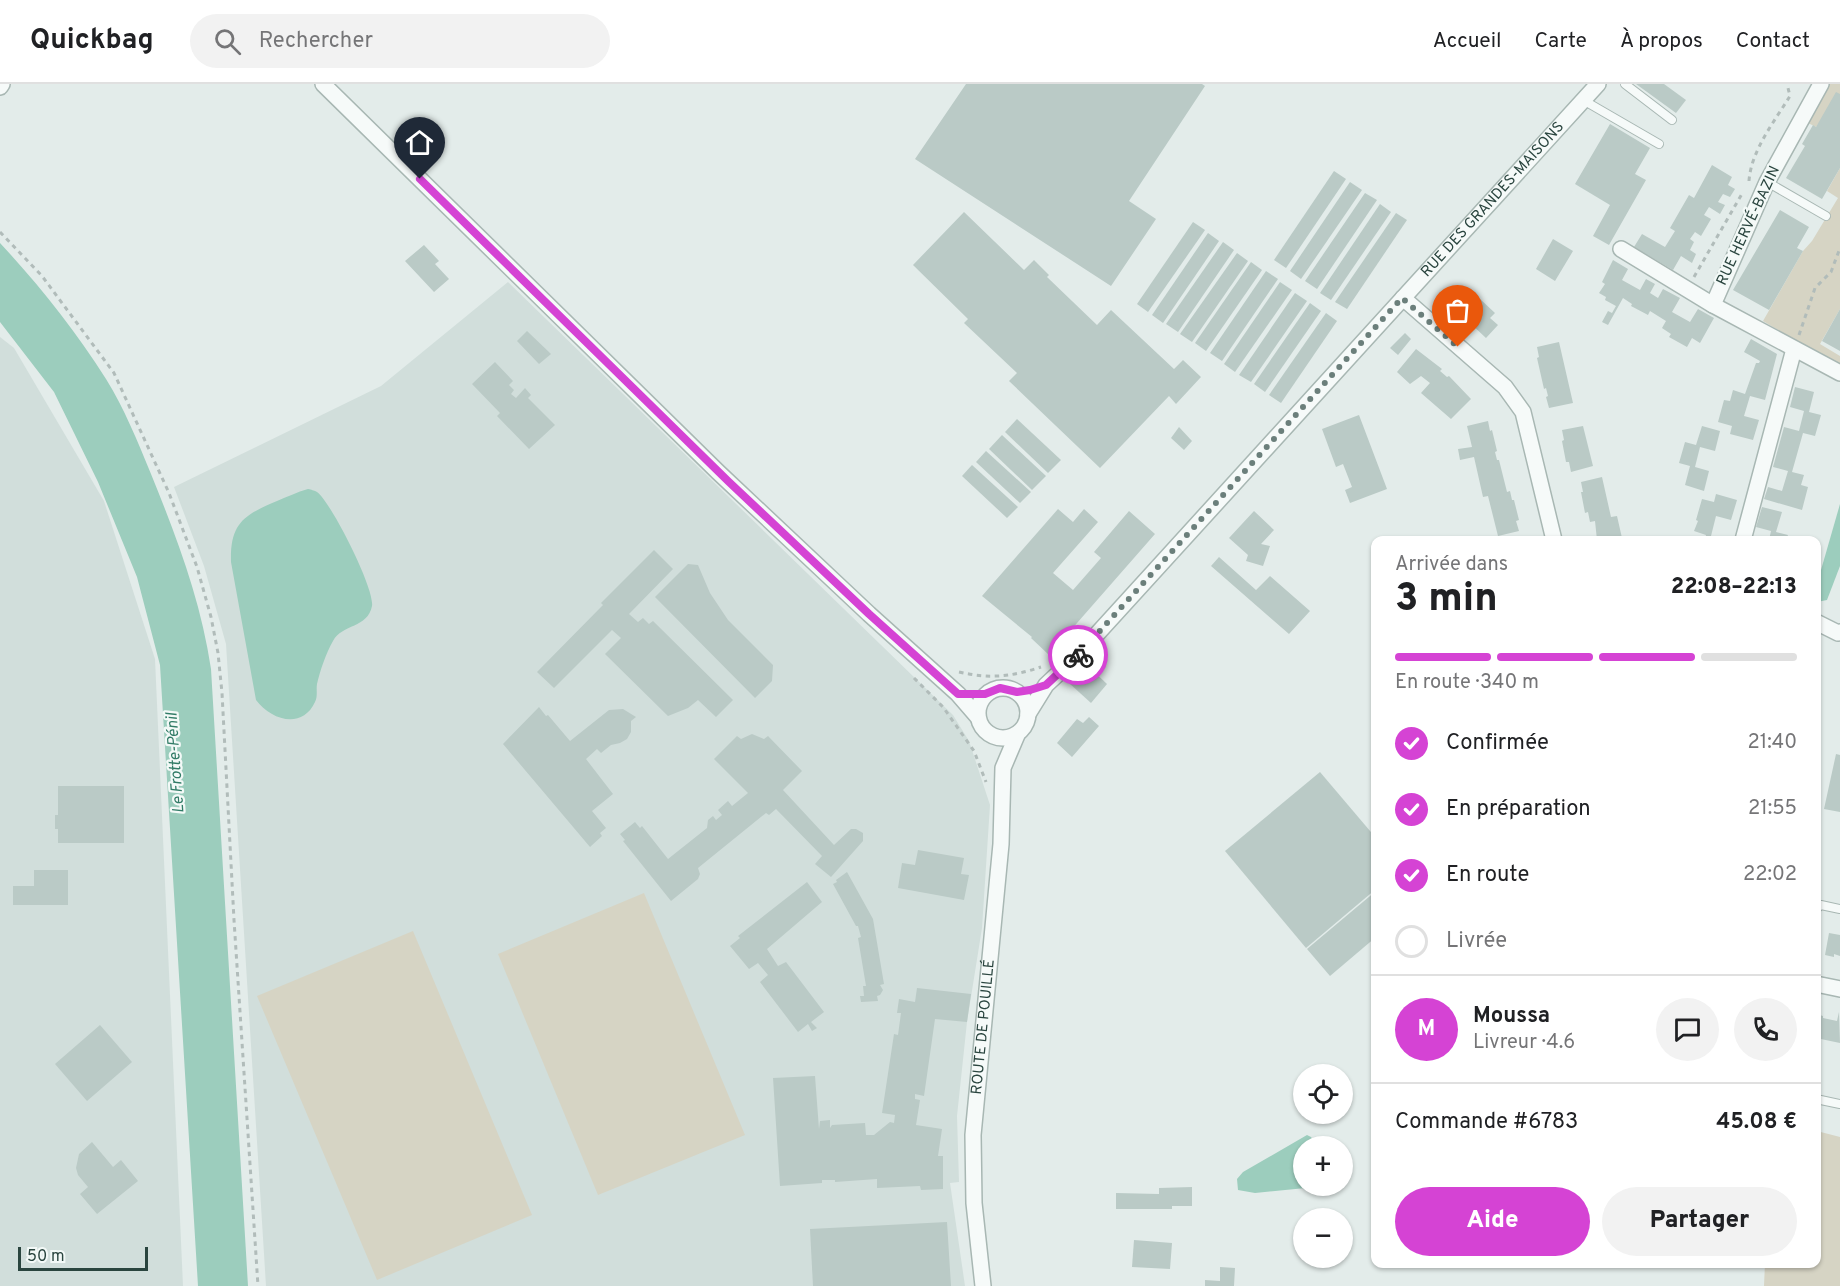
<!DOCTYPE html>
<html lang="fr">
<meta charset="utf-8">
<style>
body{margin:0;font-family:Overpass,sans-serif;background:#f2f2f2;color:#202124;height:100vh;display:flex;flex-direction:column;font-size:22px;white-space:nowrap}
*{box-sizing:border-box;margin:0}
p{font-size:20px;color:#757577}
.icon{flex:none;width:33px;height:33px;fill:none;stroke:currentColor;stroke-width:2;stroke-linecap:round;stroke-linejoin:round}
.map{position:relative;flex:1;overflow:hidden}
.side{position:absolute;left:1371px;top:452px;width:450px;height:732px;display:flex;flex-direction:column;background:#fff;border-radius:12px;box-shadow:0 2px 4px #0004}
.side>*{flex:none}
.buttons{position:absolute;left:1293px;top:980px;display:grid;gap:12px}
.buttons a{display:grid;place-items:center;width:60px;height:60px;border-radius:50%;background:#fff;box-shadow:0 2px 4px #0004;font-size:30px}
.scale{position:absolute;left:18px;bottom:15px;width:130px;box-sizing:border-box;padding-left:6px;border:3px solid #2a453f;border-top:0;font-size:16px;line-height:21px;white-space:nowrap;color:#2a453f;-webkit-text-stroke:4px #f3f9f7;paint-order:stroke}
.pin{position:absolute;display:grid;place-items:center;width:51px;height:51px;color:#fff;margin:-62px -26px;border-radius:50% 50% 50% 0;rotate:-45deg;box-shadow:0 0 6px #0007}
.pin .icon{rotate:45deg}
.courier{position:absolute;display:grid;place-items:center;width:60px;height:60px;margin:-30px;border:4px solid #d543d4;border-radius:50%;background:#fff;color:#222;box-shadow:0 2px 8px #0007}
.headline em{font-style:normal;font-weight:800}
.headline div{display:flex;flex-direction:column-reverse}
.headline{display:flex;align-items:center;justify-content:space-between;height:102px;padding:0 24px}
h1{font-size:39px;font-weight:800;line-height:45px}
.bar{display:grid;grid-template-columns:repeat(4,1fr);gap:9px 6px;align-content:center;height:72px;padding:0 24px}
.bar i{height:8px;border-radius:4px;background:#e0e0e0}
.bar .on{background:#d543d4}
.bar p{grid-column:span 4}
.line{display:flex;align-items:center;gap:15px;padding:0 24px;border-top:2px solid #e0e0e0}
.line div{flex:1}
.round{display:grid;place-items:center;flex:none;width:63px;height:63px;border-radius:32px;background:#f2f2f2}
ol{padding:0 24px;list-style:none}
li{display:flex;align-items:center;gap:18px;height:66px}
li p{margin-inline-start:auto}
li .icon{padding:6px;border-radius:50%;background:#d543d4;color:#fff;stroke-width:4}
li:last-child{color:#757577}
li i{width:33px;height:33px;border:3px solid #e0e0e0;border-radius:50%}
.action{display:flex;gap:12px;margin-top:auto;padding:12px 24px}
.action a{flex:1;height:69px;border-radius:36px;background:#d543d4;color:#fff;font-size:24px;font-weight:800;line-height:69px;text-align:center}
.action a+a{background:#f2f2f2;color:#202124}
header{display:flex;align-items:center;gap:36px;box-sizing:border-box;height:84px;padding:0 30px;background:#fff;border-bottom:2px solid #e0e0e0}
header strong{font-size:28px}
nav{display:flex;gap:33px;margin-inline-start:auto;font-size:21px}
.search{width:420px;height:54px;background:#f2f2f2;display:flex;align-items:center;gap:15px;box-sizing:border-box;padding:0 21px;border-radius:33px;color:#757577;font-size:22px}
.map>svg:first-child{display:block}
.built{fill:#d1dedb}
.green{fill:#d6d4c4}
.water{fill:#9ccdbd}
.building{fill:#bacac6}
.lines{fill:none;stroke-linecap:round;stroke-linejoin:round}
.lane-casing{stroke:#a8b7b3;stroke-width:10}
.street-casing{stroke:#a8b7b3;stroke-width:18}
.path{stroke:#b1bcba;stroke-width:3;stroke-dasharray:4.5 4.5;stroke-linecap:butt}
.lane{stroke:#f6faf9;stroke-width:8}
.street{stroke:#f6faf9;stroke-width:15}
.done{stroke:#6b7f7b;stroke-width:6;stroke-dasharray:0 10.8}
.route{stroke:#d543d4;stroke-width:8}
.labels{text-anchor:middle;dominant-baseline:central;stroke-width:4.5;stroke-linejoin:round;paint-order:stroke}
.street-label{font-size:15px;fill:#2a453f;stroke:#f3f9f7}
.water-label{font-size:16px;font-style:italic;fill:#317b66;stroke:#f3f9f7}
</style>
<header>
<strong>Quickbag</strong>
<div class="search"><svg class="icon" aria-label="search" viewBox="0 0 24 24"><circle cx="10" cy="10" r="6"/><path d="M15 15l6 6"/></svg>Rechercher</div>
<nav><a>Accueil</a><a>Carte</a><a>À propos</a><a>Contact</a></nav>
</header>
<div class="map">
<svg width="1840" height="1202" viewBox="0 0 1840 1202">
<rect width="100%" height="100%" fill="#e3ecea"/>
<g class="built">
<path d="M508,198L953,631L969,657L990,721L982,844L967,938L957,1032L959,1098L950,1099L965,1202H266L226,560L204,482L174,403L381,302Z"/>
<path d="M0,253L14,264L104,417L155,575L183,1202H0Z"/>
</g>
<g class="green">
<path d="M1830,0H1840V10L1816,43L1808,39Z"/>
<path d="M1840,84V225L1820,260L1840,272V283L1763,237L1803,167L1812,157L1838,114L1827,107Z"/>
<path d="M644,809L745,1051L598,1111L498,870Z"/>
<path d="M413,847L532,1131L377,1196L257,912Z"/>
<path d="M1817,1047L1840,1053V1202H1764L1765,1179H1816Z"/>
</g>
<g class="water">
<path d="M0,159C39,201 75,246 106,295C124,324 138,358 151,390C177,454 201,517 211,585L248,1202H198L160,581L137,493L98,398L54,308L0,238Z"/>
<path d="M308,405C312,406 313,406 317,408C331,418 375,505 372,522C368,544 342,540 333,557C326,569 320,587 317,600C316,606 318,612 315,618C302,646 271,636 256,616L231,478C230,439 244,431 277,417C287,413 297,408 308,405Z"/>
<path d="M1840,420V482L1827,516L1817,518V500Z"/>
<path d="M1307,1051L1311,1053L1317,1062H1304V1101H1336L1255,1109L1238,1106L1237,1095L1243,1088Z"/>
</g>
<g class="building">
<path d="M966,0H1202L1205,2L1129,117L1156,135L1111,202L915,75Z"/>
<path d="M1636,0H1664L1686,16L1676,29Z"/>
<path d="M1836,8L1840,10V84L1822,115L1786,94L1805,62L1802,60L1813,41L1816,43Z"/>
<path d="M1610,40L1650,64L1635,90L1646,96L1609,161L1593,152L1610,121L1575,100Z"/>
<path d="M1712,81L1732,93L1728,101L1735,105L1730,113L1723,110L1718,118L1725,121L1720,130L1709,123L1704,131L1711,135L1701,152L1695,148L1690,155L1694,158L1690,166L1696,170L1692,179L1681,172L1673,186L1634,163L1642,150L1665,163L1675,147L1670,144L1689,111L1694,114Z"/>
<path d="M1334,87L1346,95L1286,184L1274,176Z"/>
<path d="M1350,98L1362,106L1301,195L1290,187Z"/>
<path d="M1365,109L1377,116L1317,205L1305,197Z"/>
<path d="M1380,120L1391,128L1331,216L1320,209Z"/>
<path d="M1780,126L1809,143L1797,164L1803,167L1769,226L1733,206Z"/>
<path d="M964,128L1024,186L1034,176L1049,191L1047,193L1097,241L1111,226L1174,285L1183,276L1201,293L1176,320L1169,312L1100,384L1009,297L1017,289L964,239L968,235L913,181Z"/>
<path d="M1396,129L1407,136L1347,225L1335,218Z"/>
<path d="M1193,138L1205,146L1148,228L1137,220Z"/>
<path d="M1208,149L1219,157L1163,239L1152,231Z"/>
<path d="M1553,155L1573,167L1555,197L1536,185Z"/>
<path d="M1223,158L1234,166L1178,248L1166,240Z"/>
<path d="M424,161L439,177L435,180L449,195L434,208L405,177Z"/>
<path d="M1237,169L1248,177L1192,258L1180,250Z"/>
<path d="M1613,176L1628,185L1622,196L1640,206L1646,195L1655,200L1650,209L1658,214L1663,205L1680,214L1672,228L1690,238L1698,225L1714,234L1700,259L1692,254L1687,263L1669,253L1671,250L1662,244L1666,237L1650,227L1648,231L1631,222L1632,220L1623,214L1608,241L1602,238L1608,227L1612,229L1616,222L1605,216L1606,213L1599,209L1605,200L1602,198Z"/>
<path d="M1251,178L1262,186L1206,267L1195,259Z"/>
<path d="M1266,187L1278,195L1222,277L1210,269Z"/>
<path d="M1280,198L1292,206L1235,288L1224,280Z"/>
<path d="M1295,209L1307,217L1251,298L1239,291Z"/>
<path d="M1471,212L1479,217L1480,215L1495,229L1490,234L1498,241L1486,254L1470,239L1472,237L1465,231L1468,228L1463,223V220Z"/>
<path d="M1310,219L1321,227L1265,308L1254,300Z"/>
<path d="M1840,225V267L1822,257Z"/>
<path d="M1326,229L1337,237L1281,319L1269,311Z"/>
<path d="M527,247L551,270L539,280L517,257Z"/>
<path d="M1405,249L1411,255L1398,271L1390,264Z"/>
<path d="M1751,255L1777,270L1765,316L1750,312L1744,332L1759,336L1753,356L1730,350L1732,342L1718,338L1724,316L1730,317L1733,306L1745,310L1756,279H1759L1760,277L1744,268Z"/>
<path d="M1559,258L1573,319L1549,324L1546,313L1548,312L1546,304L1544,305L1537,274L1539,273L1537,263Z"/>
<path d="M1416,265L1442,285L1440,287L1447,293L1449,292L1471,315L1451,335L1421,309L1430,299L1421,292L1410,300L1397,288Z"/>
<path d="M495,278L513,297L509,301L514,306L511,310L516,314L525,304L531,311L528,314L555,341L529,365L497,332L500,329L472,300Z"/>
<path d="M1795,303L1814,308L1809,328L1821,331L1815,352L1803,349L1792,388L1804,391L1801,401L1808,403L1802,426L1764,415L1768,403L1782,407L1788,387L1773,383L1784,343L1799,347L1804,327L1790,323Z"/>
<path d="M1359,331L1387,405L1350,419L1345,406L1352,403L1343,380L1336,383L1322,345Z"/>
<path d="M1017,335L1061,376L1048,389L1005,348Z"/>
<path d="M1488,337L1490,347L1492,346L1497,367L1495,368L1497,376H1499L1507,408L1510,407L1512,416H1514L1519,436L1516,437L1519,447L1498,452L1488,412L1483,413L1474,373L1460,376L1458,365L1472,363L1467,342Z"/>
<path d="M1583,342L1593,382L1571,388L1569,378H1566L1562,357L1564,356L1562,346Z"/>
<path d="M1702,342L1720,347L1715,367L1700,363L1695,383L1709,387L1704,407L1685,401L1690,382L1679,379L1685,358L1696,361Z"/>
<path d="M1179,343L1192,357L1184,366L1171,354Z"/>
<path d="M1002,351L1046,392L1032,406L989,365Z"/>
<path d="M986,367L1031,408L1020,419L976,378Z"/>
<path d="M972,381L1018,423L1007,434L962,392Z"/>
<path d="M1602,393L1611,433L1617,432L1622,454L1616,456H1597L1595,437L1590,438L1588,428L1585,429L1581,408H1583L1581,398Z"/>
<path d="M1716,410L1737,416L1731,436L1716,432L1711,452L1723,456H1705L1706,451L1694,447L1698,437L1696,436L1702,415L1714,418Z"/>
<path d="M1762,423L1782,428L1776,448L1788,451L1786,456H1769L1771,447L1756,443Z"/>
<path d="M1058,425L1073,438L1084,425L1098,438L1053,489L1073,506L1101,474L1094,468L1129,427L1155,450L1049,571L1031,554L1032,553L982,512Z"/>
<path d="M1254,427L1274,446L1261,460L1270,462L1263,482L1246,477L1248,471L1229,454Z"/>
<path d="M654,466L673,485L629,530L638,538L643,534L649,540L653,537L733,616L716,633L698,616L688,624L668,632L605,570L621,554L612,546L554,604L537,588L603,521L601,519Z"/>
<path d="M1219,473L1256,506L1270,492L1310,527L1289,550L1211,482Z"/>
<path d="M688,480L698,481L710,509L728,536L773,581L772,597L755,614L655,513Z"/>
<path d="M1086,580L1107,600L1091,619L1069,599Z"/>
<path d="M539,623L546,632L548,631L570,657L609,626L623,625L636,633L631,637V648L627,655L620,659L611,661L601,669L597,665L586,675L613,710L592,727L606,744L600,749L602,752L590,763L503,660Z"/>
<path d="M1089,633L1099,642L1072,673L1057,659L1077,635L1083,639Z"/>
<path d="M752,650L764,655L768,652L802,687L783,706L834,761L851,745H856L863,749V757L831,793L815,780L822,772L776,725L769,731L766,729L698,784L700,790L698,795L671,817L623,757L625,756L620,750L635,738L640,744L642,742L668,775L707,744L708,736L713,732L716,736L722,731L718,726L728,717L732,722L748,709L714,675L737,652L741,655Z"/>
<path d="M1836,670L1840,671V728L1824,725Z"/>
<path d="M1320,688L1376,754V805L1306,864L1225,767Z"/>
<path d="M58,702H124V759H58V745H55V731H58Z"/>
<path d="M918,766L964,774L961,790L969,791L964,816L898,804L902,779L915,781Z"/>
<path d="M34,786H68V821H13V802H34Z"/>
<path d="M847,788L873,835L884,900L880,901L883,906L880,911L877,912L878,917L861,918L860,912H864L863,902H866L858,854L861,853L858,842H856L833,800L837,798L836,796Z"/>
<path d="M807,798L822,818L767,865L778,882L786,878L824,928L811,938L817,944L812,947L808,940L798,948L760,898L768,891L758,879L749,885L730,862L740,854L738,852Z"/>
<path d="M1376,807V853L1330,892L1307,865Z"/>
<path d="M1829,849L1840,851V872L1834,870V873L1825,871Z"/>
<path d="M917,904L971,910L967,938L935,935L924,1012L915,1010V1015L920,1016L916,1041L942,1045L938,1072H943V1105L921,1106L920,1102L877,1104V1095L835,1098V1096H822V1099L780,1102L773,994L815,992L819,1045L820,1037L830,1036V1044L832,1041L865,1039L866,1051H874L890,1038L894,1039L895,1031L882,1029L894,950L898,951L901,929H897L899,915L915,918Z"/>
<path d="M1839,928L1840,959L1816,954V930L1823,932V934L1837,937Z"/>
<path d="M100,941L132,978L87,1017L55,980Z"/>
<path d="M92,1058L113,1083L121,1076L138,1097L97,1130L80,1110L88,1103L78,1091L76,1084L79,1070Z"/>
<path d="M1192,1103V1122H1172V1125H1116V1109L1159,1110V1104Z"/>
<path d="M947,1138L951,1202H813L810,1145Z"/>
<path d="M1134,1156L1172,1159L1170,1185L1132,1183Z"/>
<path d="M1220,1183L1235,1184L1234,1202H1205V1196L1220,1197Z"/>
</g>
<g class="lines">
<g class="lane-casing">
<g id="lane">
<path d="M1625,0L1672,36"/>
<path d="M1583,16L1659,60"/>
<path d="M1767,98L1826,132"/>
<path d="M1816,825L1821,821L1840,825"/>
<path d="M1816,1015L1840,1020"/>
</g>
</g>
<g class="street-casing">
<g id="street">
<path d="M323,0L718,388L869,530L958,610L977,632"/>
<path d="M1821,0L1767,98L1713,221L1840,289"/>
<path d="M0,3L2,0"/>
<path d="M1621,165L1713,221"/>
<path d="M1403,214L1505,303L1523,328L1554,456"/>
<path d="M1743,456L1794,265"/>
<path d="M1816,538L1838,549L1840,548"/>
<circle cx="1003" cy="629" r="25"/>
<path id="s1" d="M1028,630L1046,601L1077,572L1598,0"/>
<path d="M1816,900L1840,905"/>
<path id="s2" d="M983,1202L974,1119L973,1051L1001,760L1003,684L1017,651"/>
</g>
</g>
<g class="path">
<path d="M1749,97C1751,67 1774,38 1790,12L1787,0"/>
<path d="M0,148L42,192L114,289L169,409L197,483L211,533L218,569L222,609L234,836L258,1202"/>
<path d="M1694,193L1743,108"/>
<path d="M1799,251L1815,204L1831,188L1840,164"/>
<path d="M959,588C989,595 1011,593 1041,583"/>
<path d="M914,594L943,623L974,667L986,698"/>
</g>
<use href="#lane" class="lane"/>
<use href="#street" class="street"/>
</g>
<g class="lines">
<path class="done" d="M1078,571L1402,214L1458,263"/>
<path class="route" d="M420,95L729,398L869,530L958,610H985L1000,604L1017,608L1030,606L1046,601L1078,571"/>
</g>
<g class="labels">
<g class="street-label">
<text stroke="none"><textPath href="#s1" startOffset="694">RUE DES GRANDES-MAISONS</textPath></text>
<text transform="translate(1749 142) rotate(-65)">RUE HERVÉ-BAZIN</text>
<text stroke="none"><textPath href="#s2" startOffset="260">ROUTE DE POUILLÉ</textPath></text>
</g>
<g class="water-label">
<text transform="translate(176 679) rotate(-94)">Le Frotte-Pénil</text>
</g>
</g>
</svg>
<div class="buttons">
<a><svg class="icon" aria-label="locate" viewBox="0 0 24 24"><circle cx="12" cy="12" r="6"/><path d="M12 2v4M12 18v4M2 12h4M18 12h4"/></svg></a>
<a>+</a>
<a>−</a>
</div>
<div class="scale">50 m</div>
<div class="pin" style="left:1458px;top:263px;background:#ea580c"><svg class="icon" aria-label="bag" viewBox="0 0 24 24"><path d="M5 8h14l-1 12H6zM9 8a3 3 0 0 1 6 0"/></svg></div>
<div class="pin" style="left:420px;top:95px;background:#1f2937"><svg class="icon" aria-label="home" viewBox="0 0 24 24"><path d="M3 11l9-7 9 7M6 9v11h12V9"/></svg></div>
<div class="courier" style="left:1078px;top:571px"><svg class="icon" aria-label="bike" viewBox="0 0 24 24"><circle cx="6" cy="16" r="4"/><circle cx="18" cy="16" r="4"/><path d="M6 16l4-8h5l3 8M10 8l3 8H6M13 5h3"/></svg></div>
<section class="side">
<div class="headline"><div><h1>3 min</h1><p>Arrivée dans</p></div><em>22:08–22:13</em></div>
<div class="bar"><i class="on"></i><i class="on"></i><i class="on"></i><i></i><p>En route · 340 m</p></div>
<ol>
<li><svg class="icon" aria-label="check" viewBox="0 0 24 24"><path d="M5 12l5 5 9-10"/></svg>Confirmée<p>21:40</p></li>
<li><svg class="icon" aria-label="check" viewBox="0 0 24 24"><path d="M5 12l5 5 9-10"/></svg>En préparation<p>21:55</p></li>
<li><svg class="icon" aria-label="check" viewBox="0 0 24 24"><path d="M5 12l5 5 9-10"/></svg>En route<p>22:02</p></li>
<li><i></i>Livrée</li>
</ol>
<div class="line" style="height:108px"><b class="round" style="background:#d543d4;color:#fff">M</b><div><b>Moussa</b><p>Livreur · 4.6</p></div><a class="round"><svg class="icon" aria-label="chat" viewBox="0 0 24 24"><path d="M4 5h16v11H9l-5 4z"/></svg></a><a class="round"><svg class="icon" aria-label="phone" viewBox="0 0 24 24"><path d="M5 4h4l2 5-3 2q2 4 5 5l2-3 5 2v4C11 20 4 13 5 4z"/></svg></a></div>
<div class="line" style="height:78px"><div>Commande #6783</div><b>45.08 €</b></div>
<div class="action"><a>Aide</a><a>Partager</a></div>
</section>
</div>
